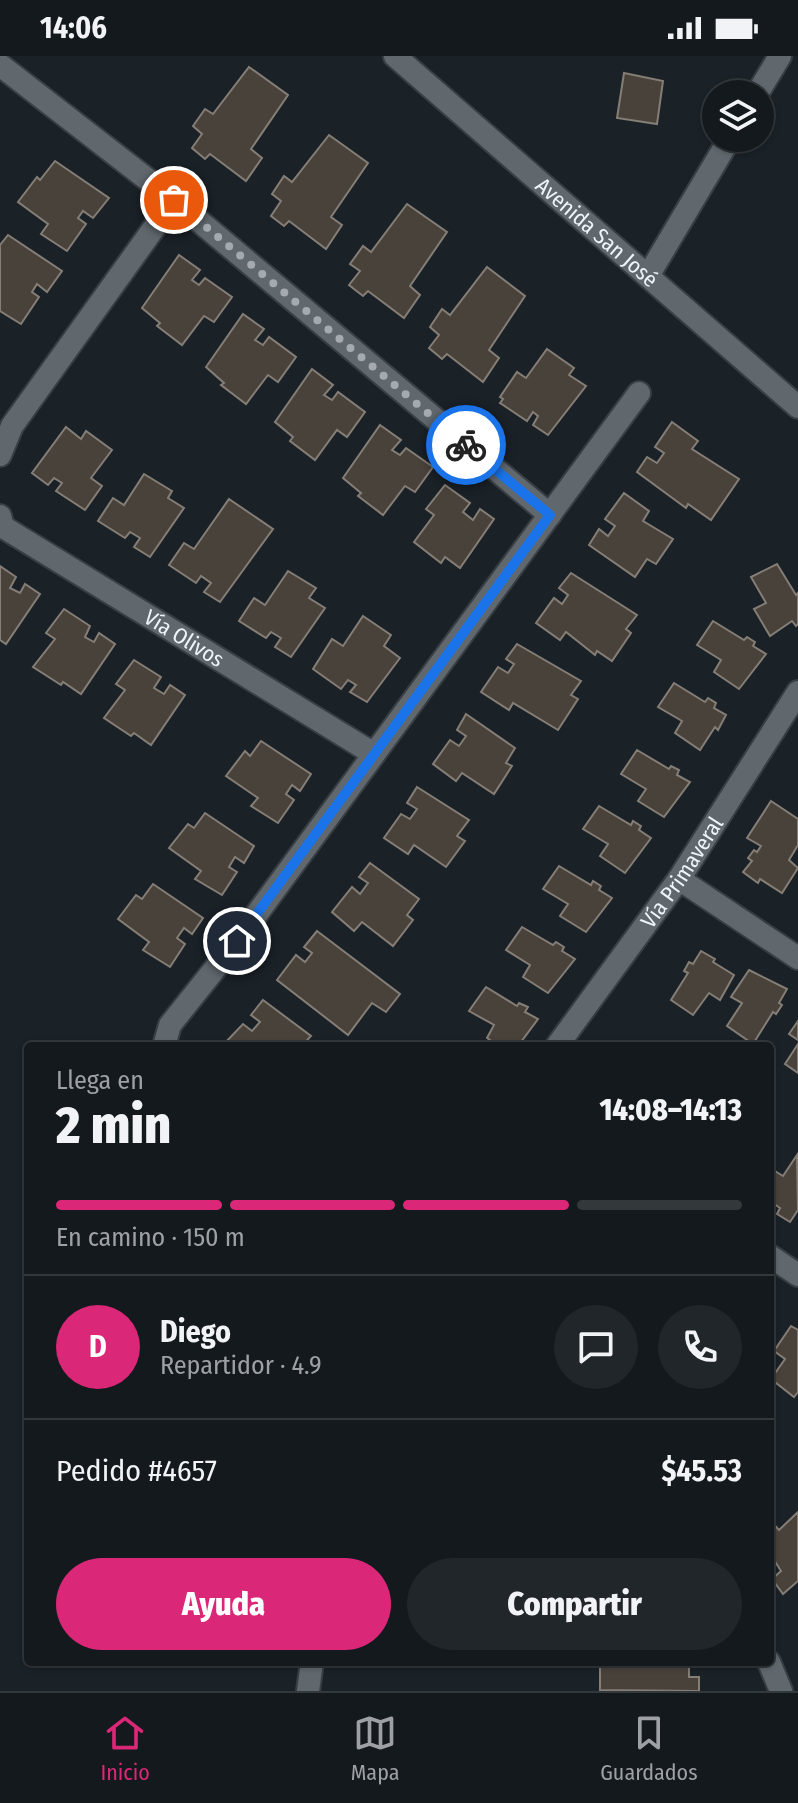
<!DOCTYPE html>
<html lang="es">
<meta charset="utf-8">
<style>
body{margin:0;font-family:"Fira Sans Condensed",sans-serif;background:#21262a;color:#f1f3f6;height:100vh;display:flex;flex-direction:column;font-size:30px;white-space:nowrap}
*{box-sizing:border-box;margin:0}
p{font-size:26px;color:#9da0a4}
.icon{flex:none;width:44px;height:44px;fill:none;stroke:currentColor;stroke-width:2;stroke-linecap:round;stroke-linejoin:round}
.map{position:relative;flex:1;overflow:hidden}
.side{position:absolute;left:24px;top:986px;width:750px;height:624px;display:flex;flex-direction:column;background:#14191d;border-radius:8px;box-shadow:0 2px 6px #0004,0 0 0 2px #33383b}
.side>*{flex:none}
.fabs{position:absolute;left:702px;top:24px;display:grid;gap:16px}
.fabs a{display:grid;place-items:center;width:72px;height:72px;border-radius:50%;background:#14191d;box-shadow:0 2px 6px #0004,0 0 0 2px #33383b;font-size:40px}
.pin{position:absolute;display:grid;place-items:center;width:68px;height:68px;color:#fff;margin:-34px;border:4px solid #fff;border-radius:50%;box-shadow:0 2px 8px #0007}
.courier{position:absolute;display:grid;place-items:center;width:80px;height:80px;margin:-40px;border:6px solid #1a73e8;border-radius:50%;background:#fff;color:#222;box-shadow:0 2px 10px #0007}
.head em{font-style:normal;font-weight:800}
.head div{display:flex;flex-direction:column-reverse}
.head{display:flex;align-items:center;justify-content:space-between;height:136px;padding:0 32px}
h1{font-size:52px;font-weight:800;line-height:60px}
.bar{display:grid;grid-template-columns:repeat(4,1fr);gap:12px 8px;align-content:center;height:96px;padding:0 32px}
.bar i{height:10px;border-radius:6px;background:#33383b}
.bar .selected{background:#db2777}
.bar p{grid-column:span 4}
.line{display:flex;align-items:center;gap:20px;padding:0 32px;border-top:2px solid #33383b}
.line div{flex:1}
.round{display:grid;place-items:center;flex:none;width:84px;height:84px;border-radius:42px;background:#21262a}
.button{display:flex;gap:16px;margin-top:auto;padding:16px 32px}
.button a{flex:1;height:92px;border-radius:48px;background:#db2777;color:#fff;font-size:32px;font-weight:800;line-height:92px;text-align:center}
.button a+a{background:#21262a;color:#f1f3f6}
.status{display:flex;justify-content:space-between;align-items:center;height:56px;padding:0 40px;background:#14191d;direction:ltr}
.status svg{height:22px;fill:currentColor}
.menu{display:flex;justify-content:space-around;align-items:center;height:112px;border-top:2px solid #33383b;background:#14191d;font-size:22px;color:#9da0a4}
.menu a{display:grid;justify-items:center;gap:4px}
.menu .selected{color:#db2777}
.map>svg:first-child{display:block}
.building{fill:#48423b;stroke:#857e76;stroke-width:2}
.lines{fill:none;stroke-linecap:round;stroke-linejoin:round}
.minor-casing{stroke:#383e43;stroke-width:26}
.tertiary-casing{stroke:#383e43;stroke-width:26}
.minor{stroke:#60686e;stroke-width:22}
.tertiary{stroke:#60686e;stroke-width:22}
.done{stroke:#a4aaaf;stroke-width:8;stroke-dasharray:0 14.4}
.route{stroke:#1a73e8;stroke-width:10}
.labels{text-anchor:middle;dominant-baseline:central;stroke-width:6;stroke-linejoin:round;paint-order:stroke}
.street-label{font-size:22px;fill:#eff4f8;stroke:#11181d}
</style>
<div class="status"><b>14:06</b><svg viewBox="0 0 49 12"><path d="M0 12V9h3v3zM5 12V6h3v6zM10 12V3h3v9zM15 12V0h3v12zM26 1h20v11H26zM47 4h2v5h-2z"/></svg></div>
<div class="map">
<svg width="798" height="1635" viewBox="0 0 798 1635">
<rect width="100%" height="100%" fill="#1a2127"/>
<g class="building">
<path d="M249,11L288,39L251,93L262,102L246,125L210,98L205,103L192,92L202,78L193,70L205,53L213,58Z"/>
<path d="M624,17L663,25L657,68L617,62Z"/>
<path d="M329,79L368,107L331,161L342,169L326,193L289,165L284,170L271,160L281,145L272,138L284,120L292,126Z"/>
<path d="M55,105L109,142L93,162L83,155L78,162L86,168L67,195L41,178L48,168L18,146L37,121L40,124Z"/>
<path d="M407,148L447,176L410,230L420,239L404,262L368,235L363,240L349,229L360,215L350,208L363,190L371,196Z"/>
<path d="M8,179L62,215L47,236L37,228L32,236L39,241L21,268L0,255V189Z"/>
<path d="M179,199L200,214L192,224L199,229L205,222L232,241L214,266L204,260L182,289L157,270L160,267L142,252Z"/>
<path d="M487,211L525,240L489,294L499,302L483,326L447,298L442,303L429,292L439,279L430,271L442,253L450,259Z"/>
<path d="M243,258L264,273L255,284L263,289L269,281L296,301L278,326L268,319L246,348L221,329L224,327L206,311Z"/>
<path d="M547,293L574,312L569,319L586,330L548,379L533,369L538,360L533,356L527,365L500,347L503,343L500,341L517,316L526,322Z"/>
<path d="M312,313L333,329L324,339L332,344L338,336L365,356L347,381L337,374L315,404L290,385L293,381L275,366Z"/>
<path d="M672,366L698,385L692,393L739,423L711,464L688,448L686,452L637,416L647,401L657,407L664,397L655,391Z"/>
<path d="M380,369L401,384L392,394L400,399L406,392L433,411L415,436L405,430L383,459L358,440L361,437L343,422Z"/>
<path d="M66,371L81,383L86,375L112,394L91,422L102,430L85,454L56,435L62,427L54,422L48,429L32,417Z"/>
<path d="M144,418L172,435L168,442L184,452L150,501L134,491L140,482L130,476L125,482L98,465L113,442L124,449Z"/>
<path d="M445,429L470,447L463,456L473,464L480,453L494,463L460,512L445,501L441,507L414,486L434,459L426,453Z"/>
<path d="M624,437L649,455L643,465L673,483L656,508L647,503L635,521L589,489L599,473L608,480L615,470L605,463Z"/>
<path d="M229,443L273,473L220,546L204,536L211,527L201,520L196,527L169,509L184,487L194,493Z"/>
<path d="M777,508L796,539L798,537V568L796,570L792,565L770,580L754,553L766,547L751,521Z"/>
<path d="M0,510L16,521L10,532L20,537L25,528L40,538L6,588L0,584Z"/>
<path d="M288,515L316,532L309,542L325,552L291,601L275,591L281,582L271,576L266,582L239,565L254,542L265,549Z"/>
<path d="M571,517L637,559L626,573L631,577L612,605L597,595L595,599L566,576L560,584L536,567L554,542L562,548L568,539L559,532Z"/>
<path d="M64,553L90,570L85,581L94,586L99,577L115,588L81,638L63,626L61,629L33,611L55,583L46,577Z"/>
<path d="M363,560L391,579L384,590L400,602L367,646L350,636L356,629L348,624L341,633L313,613L332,583L343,590Z"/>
<path d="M713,565L744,584L747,581L755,586L753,590L766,598L739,633L714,616L721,604L697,589Z"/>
<path d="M517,588L581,625L571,639L578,643L558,674L513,647L509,654L481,636L498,611L508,617L514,608L506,603Z"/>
<path d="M134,604L161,621L154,632L164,638L170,629L185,639L151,689L134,677L131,680L104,662L125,634L116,628Z"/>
<path d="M674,627L705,646L708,642L716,647L714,652L726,659L718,674L715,671L700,694L675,677L682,665L658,651Z"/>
<path d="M466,658L515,692L506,707L512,710L494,738L462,717L456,725L433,708L450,684L459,690L466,680L457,674Z"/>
<path d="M261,685L311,718L300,735L292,729L286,738L294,744L278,767L251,750L258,742L226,720L245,695L250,700Z"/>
<path d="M637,694L669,713L671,710L679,714L677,719L690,726L664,761L638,745L646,733L621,718Z"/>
<path d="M417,731L469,764L457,780L465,785L446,811L414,789L408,798L384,782L401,758L410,763L417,753L407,747Z"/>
<path d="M771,745L798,763V789L789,804L798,812L782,837L760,823L758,827L743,816L752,805L748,802L754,794L757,796L761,790L747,782Z"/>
<path d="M599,750L631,769L633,765L641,770L639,774L651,782L625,817L600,800L608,788L583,773Z"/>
<path d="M205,757L254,790L244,807L235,801L229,811L237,816L222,839L195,823L201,815L169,792L188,768L194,772Z"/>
<path d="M370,807L419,843L407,859L413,864L393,890L362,866L354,875L332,856L352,831L360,838L368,827L359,821Z"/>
<path d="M559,810L591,829L593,825L601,830L599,834L612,842L586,876L560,860L568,848L543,833Z"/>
<path d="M153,828L203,862L192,878L184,872L177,882L185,888L170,911L143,894L149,886L118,863L136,839L142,843Z"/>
<path d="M522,871L553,889L556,886L564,891L562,895L575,903L548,937L523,921L530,909L506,894Z"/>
<path d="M317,875L400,938L386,956L372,947L348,979L277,924L296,899L305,906L312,897L304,891Z"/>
<path d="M701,895L715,903L713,906L734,919L720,944L709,937L693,959L671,944L688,917L684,915L689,906L693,908Z"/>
<path d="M749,914L787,933L779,947L782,949L776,958L773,956L753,988L727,970L742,947L731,941Z"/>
<path d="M486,931L517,950L519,947L528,951L525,956L538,963L518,990H499L487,982L494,969L469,955Z"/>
<path d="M263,944L311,980L302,990H222L243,968L252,975L260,966L251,959Z"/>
<path d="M798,965V984L789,978Z"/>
<path d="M798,988V1017L785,1008Z"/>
<path d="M797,1099L798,1154L790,1166L777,1158L780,1152L770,1145V1112L783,1120Z"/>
<path d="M791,1270L798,1274V1336L794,1341L771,1323L785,1303L774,1295Z"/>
<path d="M798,1456V1525L783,1538L772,1523L781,1515L776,1507L770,1512V1464L779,1474Z"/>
<path d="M600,1606H694L693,1609H689V1621H699V1635L600,1634Z"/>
</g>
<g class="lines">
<g class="minor-casing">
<g id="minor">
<path d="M0,9L174,144L550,459"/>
<path d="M757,38L780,0"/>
<path d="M648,220L730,82"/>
<path d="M0,399L12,370L174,144"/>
<path id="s1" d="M0,460L3,471L374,698"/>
<path d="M679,823L798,902"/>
<path d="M164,990L170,969L237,885L639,337"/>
<path id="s2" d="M557,990L679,823L798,636"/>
<path d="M770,1200L798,1219"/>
<path d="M769,1606L781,1635"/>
<path d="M308,1635L312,1606"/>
</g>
</g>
<g class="tertiary-casing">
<g id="tertiary">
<path id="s3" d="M395,0L798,351"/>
</g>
</g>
<use href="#minor" class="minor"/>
<use href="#tertiary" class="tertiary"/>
</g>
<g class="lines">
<path class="done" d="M174,144L466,389"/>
<path class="route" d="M237,885L550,459L466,389"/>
</g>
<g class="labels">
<g class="street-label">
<text stroke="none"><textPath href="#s3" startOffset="268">Avenida San José</textPath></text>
<text stroke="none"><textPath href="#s1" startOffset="224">Vía Olivos</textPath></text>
<text stroke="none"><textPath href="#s2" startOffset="214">Vía Primaveral</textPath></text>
</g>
</g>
</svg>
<div class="fabs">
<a><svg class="icon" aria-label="layers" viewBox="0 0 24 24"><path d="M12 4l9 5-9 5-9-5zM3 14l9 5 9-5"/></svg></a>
</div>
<div class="pin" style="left:174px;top:144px;background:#ea580c"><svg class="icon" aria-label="bag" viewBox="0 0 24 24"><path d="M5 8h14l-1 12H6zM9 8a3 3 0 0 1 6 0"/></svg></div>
<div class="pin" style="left:237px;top:885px;background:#1f2937"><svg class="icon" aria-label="home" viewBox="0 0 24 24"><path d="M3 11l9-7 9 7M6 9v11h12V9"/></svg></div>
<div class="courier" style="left:466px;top:389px"><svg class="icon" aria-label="bike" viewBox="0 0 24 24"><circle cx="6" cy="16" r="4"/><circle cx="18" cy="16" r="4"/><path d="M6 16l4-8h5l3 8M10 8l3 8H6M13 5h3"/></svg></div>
<section class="side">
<div class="head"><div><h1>2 min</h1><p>Llega en</p></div><em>14:08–14:13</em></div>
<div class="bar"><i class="selected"></i><i class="selected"></i><i class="selected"></i><i></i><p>En camino · 150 m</p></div>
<div class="line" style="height:144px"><b class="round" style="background:#db2777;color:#fff">D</b><div><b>Diego</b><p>Repartidor · 4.9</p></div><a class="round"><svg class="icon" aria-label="chat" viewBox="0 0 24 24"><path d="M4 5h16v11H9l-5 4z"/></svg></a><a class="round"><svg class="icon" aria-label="phone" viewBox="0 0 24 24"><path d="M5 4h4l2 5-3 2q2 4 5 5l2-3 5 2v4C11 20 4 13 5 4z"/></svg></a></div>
<div class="line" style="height:104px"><div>Pedido #4657</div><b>$45.53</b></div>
<div class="button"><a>Ayuda</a><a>Compartir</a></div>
</section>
</div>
<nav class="menu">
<a class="selected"><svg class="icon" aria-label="home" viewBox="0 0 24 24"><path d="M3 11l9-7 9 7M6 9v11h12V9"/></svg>Inicio</a>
<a><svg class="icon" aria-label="map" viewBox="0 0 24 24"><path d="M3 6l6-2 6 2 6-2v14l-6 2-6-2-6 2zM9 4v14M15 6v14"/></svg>Mapa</a>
<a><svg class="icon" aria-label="saved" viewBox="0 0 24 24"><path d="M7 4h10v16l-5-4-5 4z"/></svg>Guardados</a>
</nav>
